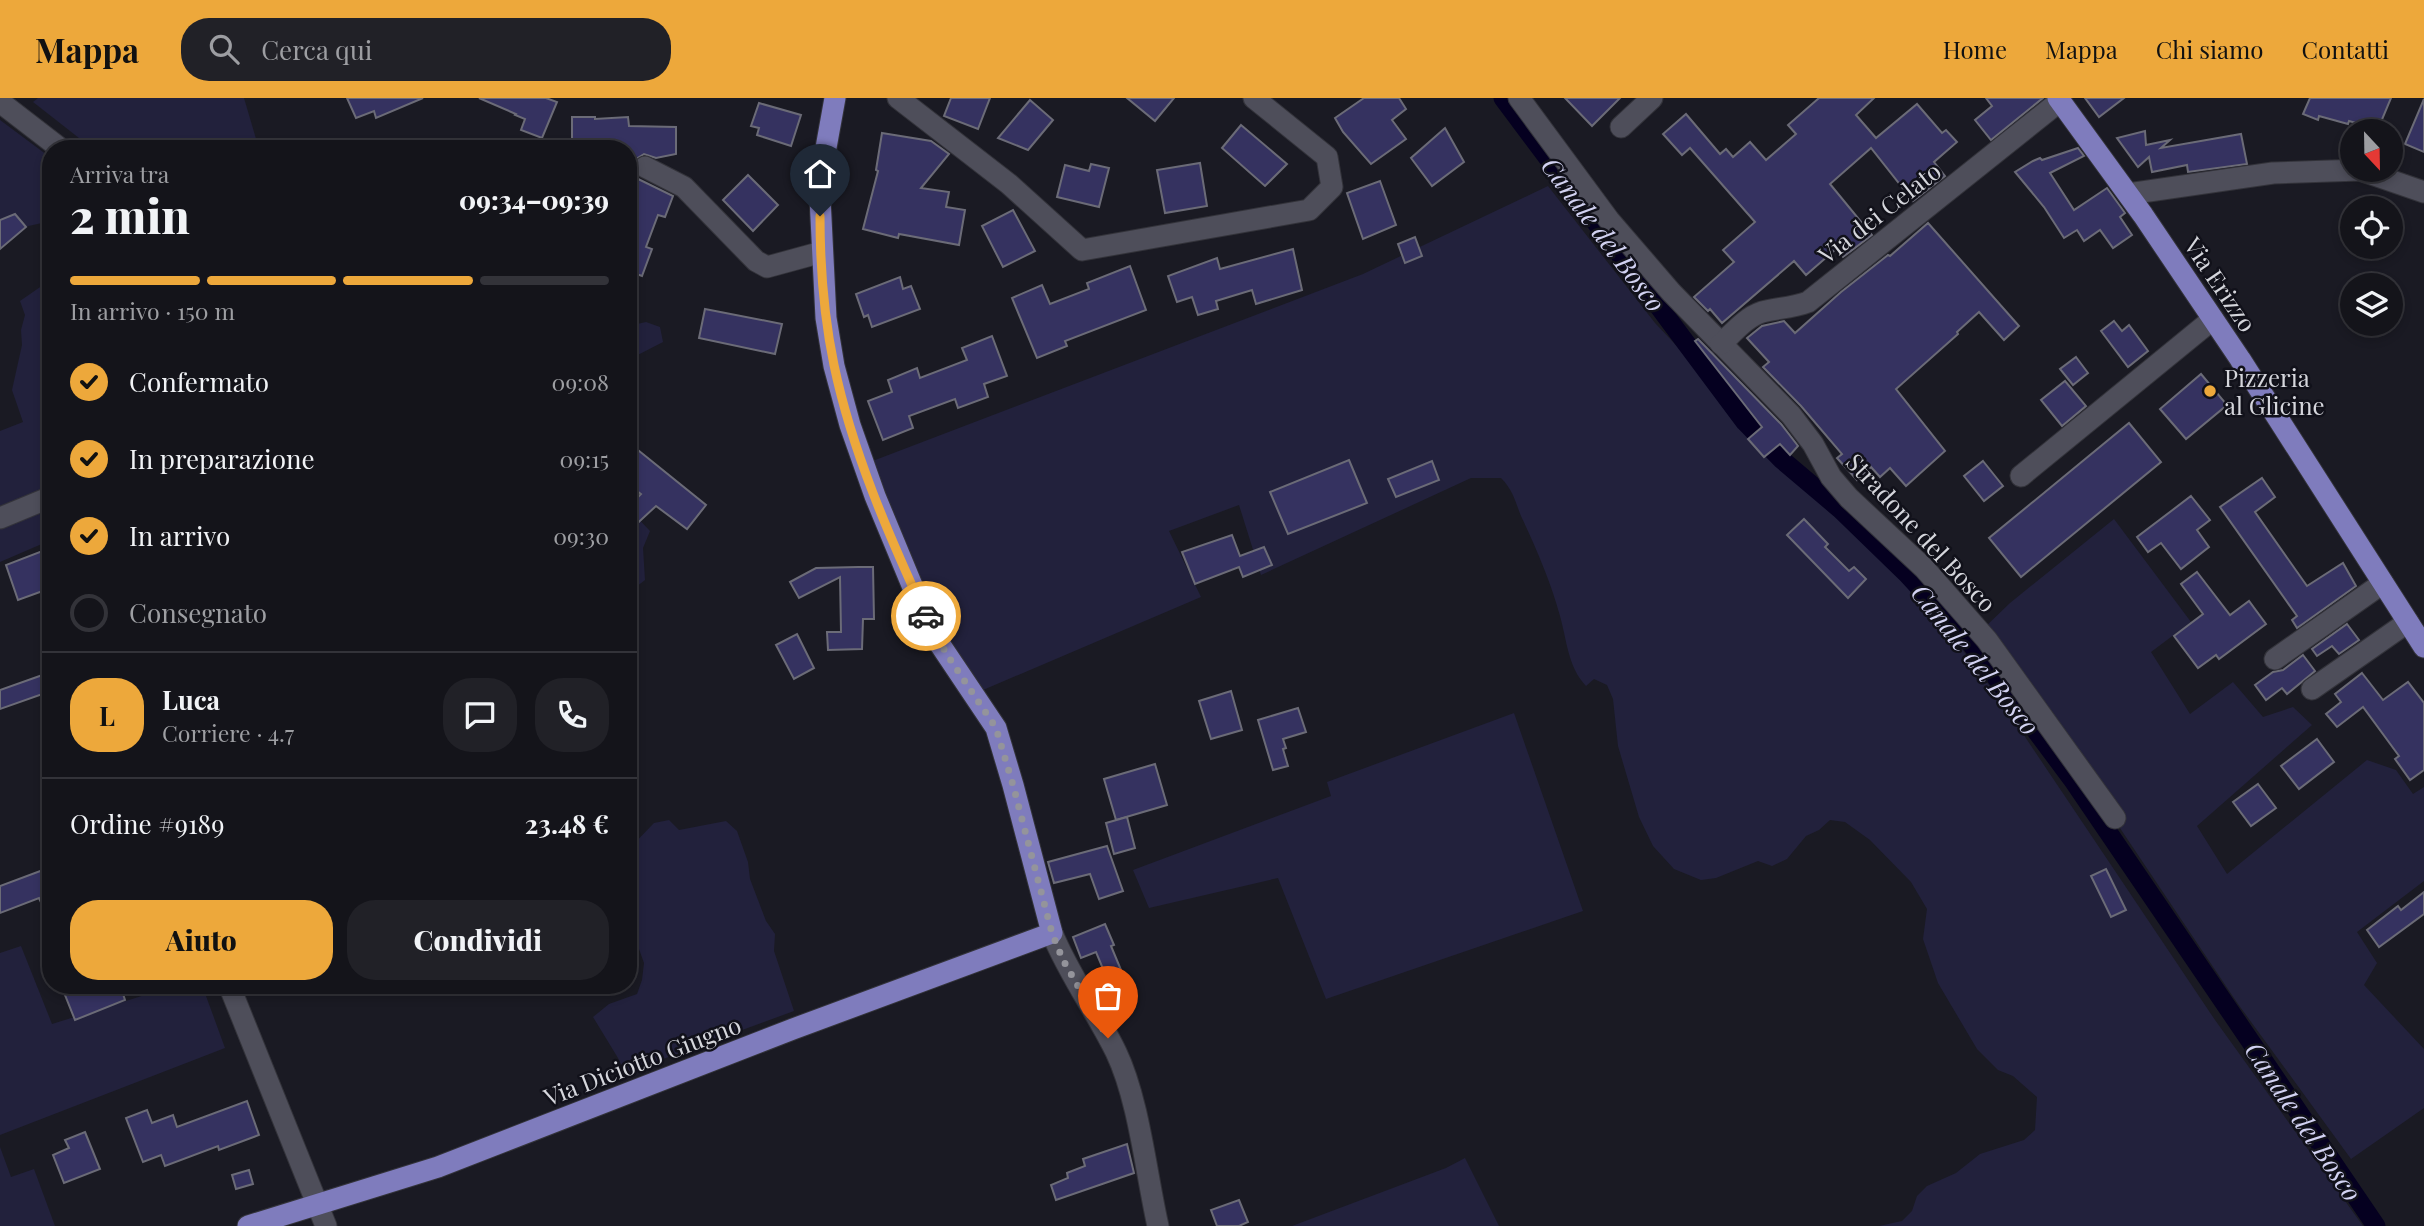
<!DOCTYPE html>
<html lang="it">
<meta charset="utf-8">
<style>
body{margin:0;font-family:"Playfair Display",serif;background:#212127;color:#f1f3f6;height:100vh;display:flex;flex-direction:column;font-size:26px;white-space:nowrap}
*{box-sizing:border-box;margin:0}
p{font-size:23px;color:#9d9ea2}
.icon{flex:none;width:38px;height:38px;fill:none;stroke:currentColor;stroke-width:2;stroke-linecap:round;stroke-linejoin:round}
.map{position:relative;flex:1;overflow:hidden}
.side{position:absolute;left:42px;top:42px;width:595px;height:854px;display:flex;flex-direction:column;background:#14141a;border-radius:28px;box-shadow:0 4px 10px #0003,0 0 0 2px #333339}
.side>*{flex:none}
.needle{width:46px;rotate:158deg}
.controls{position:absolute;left:2340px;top:21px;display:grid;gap:14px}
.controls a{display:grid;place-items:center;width:63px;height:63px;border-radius:50%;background:#14141a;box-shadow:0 4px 10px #0003,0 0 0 2px #333339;font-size:35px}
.pin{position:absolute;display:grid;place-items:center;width:60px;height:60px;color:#fff;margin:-72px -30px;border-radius:50% 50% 50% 0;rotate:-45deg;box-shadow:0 0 7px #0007}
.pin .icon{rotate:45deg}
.courier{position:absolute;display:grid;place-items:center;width:70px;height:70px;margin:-35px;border:5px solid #eda83b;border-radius:50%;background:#fff;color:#222;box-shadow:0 2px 9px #0007}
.headline em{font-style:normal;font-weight:800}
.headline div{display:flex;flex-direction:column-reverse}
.headline{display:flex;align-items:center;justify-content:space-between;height:119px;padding:0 28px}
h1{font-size:46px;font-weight:800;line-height:52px}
.bar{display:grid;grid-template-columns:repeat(4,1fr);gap:10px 7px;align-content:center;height:84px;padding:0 28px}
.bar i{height:9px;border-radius:5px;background:#333339}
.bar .active{background:#eda83b}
.bar p{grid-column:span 4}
.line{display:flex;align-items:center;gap:18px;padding:0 28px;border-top:2px solid #333339}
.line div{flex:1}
.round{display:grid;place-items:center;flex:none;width:74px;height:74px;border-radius:28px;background:#212127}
ol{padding:0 28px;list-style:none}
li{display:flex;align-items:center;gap:21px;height:77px}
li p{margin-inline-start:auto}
li .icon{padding:7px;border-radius:50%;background:#eda83b;color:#111;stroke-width:4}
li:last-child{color:#9d9ea2}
li i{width:38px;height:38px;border:4px solid #333339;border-radius:50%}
.primary-button{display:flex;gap:14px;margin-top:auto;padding:14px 28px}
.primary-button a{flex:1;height:80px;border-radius:28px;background:#eda83b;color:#111;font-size:28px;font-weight:800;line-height:80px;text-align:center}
.primary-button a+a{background:#212127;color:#f1f3f6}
header{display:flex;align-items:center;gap:42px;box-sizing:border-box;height:98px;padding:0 35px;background:#eda83b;color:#111}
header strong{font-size:33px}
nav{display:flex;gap:38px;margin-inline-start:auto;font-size:24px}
.search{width:490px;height:63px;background:#212127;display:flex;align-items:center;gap:18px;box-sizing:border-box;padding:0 24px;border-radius:28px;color:#9d9ea2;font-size:26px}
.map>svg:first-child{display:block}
.green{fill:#22213c}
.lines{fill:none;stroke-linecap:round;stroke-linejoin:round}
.canal{stroke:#050020;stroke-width:19}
.building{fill:#353260;stroke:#6b6b77;stroke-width:2}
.minor-casing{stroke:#33333a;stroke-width:23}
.major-casing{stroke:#33333a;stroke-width:23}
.minor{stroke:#4e4e5a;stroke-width:21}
.major{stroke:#7f7cbd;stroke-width:21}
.done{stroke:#94949b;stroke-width:7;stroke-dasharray:0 12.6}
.route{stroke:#eda83b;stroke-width:9}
.poi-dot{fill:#eda83b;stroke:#11111a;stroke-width:2.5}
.labels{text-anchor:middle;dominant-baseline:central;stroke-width:5;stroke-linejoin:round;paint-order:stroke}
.street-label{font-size:24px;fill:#d5d6dc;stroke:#11111a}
.poi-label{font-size:24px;fill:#d5d6dc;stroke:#11111a;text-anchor:start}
.water-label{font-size:26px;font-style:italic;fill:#d2d2f2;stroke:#11111a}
</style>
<header>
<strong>Mappa</strong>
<div class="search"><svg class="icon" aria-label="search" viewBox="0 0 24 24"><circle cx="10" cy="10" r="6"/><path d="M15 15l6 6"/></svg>Cerca qui</div>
<nav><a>Home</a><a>Mappa</a><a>Chi siamo</a><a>Contatti</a></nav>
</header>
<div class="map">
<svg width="2424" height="1128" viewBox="0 0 2424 1128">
<rect width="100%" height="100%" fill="#1a1a23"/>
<g class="green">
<path d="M38,0H244L259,51H93L33,4Z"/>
<path d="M0,22L51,60V123L24,129L0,125Z"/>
<path d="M1548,88L1655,225L1690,262L1751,312L1782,345L1812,393L1829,414L1864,441L1895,470L1947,531L2003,606L2215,922L2363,1128H1879L1902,1123L1912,1113L1917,1098L1927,1088L1956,1075L1980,1056L2024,1042L2035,1032L2037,999L2013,978L1998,972L1977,951L1938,885L1923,841L1927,811L1911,784L1870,742L1845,724L1830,722L1819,732L1806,738L1787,761L1772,768L1758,763L1716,780L1701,782L1674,771L1653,748L1639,719L1618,648L1613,601L1607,587L1594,581L1586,588C1568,569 1567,543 1560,518C1551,484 1536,450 1521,418C1515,403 1513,392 1501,380H1471L1261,477L1239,407L1169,433L1201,499L976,595L933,520L870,364L1363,176Z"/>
<path d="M46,185L51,186V442L0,464V333L23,324L12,292L22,247L21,232L25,217L20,203Z"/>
<path d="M646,224L660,229L663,244L628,262V228Z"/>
<path d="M628,410L650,433L643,450L645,482L632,492L628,488Z"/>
<path d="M2114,421L2191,524L2151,554L2190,616L2233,584L2263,619L2293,609L2312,627L2197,728L2227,776L2367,662L2396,672L2413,696L2424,689V783L2357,834L2377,865L2364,887L2424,951V1010L2351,1061L2238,906L2026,590L1983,531L2010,505Z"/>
<path d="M1514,615L1583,813L1326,901L1278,780L1149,810L1133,772L1331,698L1327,684Z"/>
<path d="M669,722L679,732L726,723L737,733L748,764L750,781L766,823L775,836L774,853L794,913L625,975L618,960L593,919L609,906L637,896L642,882L644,865L639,851L628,835V752L654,725Z"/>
<path d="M21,848L52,926L177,887H202L225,950L0,1037V855Z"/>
<path d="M0,1049L11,1079L34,1071L55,1128H0Z"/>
<path d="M1465,1060L1499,1128H1292L1446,1070Z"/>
</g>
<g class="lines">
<path class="canal" d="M1503,0L1745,324L1781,361L1840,411L1908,477L1969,543L2072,681L2376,1128"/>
</g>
<g class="building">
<path d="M347,0H423L376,20L374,13L356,20Z"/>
<path d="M479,0H546L557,4L542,40L521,32L525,21L515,17L516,16Z"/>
<path d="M951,0H990L978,31L944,18Z"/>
<path d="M1127,0H1174L1155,23Z"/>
<path d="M1364,0H1399L1406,11L1392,22L1406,41L1371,66L1343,34L1335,20Z"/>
<path d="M1565,0H1620L1592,28Z"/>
<path d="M1819,0H1874L1856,17L1876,40L1917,6L1942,35L1946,32L1957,44L1934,64L1945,78L1913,103L1871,50L1830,86L1872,137L1843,159L1836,151L1806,177L1794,163L1722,225L1710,211L1708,213L1694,199L1734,164L1723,152L1755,124L1690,50L1682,57L1663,36L1686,16L1720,56L1726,51L1733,59L1750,44L1766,62L1796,36L1788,27Z"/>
<path d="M1986,0H2043L1991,42L1975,22L1992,8Z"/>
<path d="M2085,0H2124L2099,19Z"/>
<path d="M2310,0H2391L2378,31L2349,23L2348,26L2319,18L2318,22L2303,16Z"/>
<path d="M2424,1V54L2405,46Z"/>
<path d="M1030,2L1053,22L1028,52L998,40Z"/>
<path d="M759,5L801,17L791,48L757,37L759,30L751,28Z"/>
<path d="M572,19H595V21L628,19L629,28L676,29V56L656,60L644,56L628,66V51H572Z"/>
<path d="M1241,27L1287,66L1265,88L1222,50Z"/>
<path d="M1445,30L1464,64L1432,88L1411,60Z"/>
<path d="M2145,33L2146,47L2170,42L2161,50L2241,36L2247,66L2188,74L2187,67L2152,74L2149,59L2138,69L2117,40Z"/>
<path d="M882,35L931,43L949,56L921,90L949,94L946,109L965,112L959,147L899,136L898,140L863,131L878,73L876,72Z"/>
<path d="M2078,50L2084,58L2050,75L2074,112L2107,90L2125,115L2120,119L2132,137L2113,150L2100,132L2084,143L2077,132L2064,140L2044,109L2015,74L2033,63L2040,60L2042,62Z"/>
<path d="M1200,65L1207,108L1165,115L1157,72Z"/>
<path d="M1091,66L1109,70L1099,109L1057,99L1065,67L1089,73Z"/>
<path d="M628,76L673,98L665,119L658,117L646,149L652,151L642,178L628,173Z"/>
<path d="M748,77L778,107L753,133L723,102Z"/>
<path d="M1380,83L1396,127L1363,141L1347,95Z"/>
<path d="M1013,112L1035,153L1003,169L982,128Z"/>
<path d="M15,116L26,129L0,151V122Z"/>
<path d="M1928,125L2019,228L2004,242L1979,214L1957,234L1958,236L1896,291L1945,353L1906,388L1890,370L1880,379L1871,369L1857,382L1837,360L1842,356L1801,308L1763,269L1769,264L1747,240L1762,228L1784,223L1795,235L1841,194L1888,157L1890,158Z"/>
<path d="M1415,139L1422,158L1405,165L1398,146Z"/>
<path d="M1293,151L1302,192L1256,206L1252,192L1216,203L1218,211L1198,217L1192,199L1177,204L1168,178L1217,160L1220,171Z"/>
<path d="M1130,168L1146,212L1065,243L1067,248L1037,260L1012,200L1042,187L1050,206L1089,191L1087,185Z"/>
<path d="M900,179L903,191L911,188L920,211L872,229L868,217L864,219L856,196Z"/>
<path d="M705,211L782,226L775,256L699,240Z"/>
<path d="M2114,223L2122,233L2129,227L2148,253L2128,269L2101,233Z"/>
<path d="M992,238L1007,278L984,286L988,299L958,310L955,301L909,318L913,330L883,342L868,303L892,294L888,282L917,270L920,280L967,262L962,250Z"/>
<path d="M1698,241L1781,326L1798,348L1790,357L1780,346L1764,359L1748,341L1762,329L1695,243Z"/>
<path d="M2076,259L2088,275L2073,287L2060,271Z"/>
<path d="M2201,276L2227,307L2186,341L2160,311Z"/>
<path d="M2065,283L2086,308L2062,328L2041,302Z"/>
<path d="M2129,325L2161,364L2021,479L1989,440Z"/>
<path d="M628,344L706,407L687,431L656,408L628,434V409L641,396L628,386Z"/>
<path d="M1349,362L1367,405L1288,436L1270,394Z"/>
<path d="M1432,363L1439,382L1396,399L1388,381Z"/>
<path d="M1983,363L2003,388L1984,403L1964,378Z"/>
<path d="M2262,380L2275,399L2255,414L2307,488L2343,465L2356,488L2297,530L2292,522L2297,518L2220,409Z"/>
<path d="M2191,398L2210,422L2197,432L2209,449L2181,471L2161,445L2148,454L2137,439Z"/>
<path d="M1804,421L1828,446L1825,449L1849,473L1854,469L1866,481L1848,500L1787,437Z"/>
<path d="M1232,437L1240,458L1264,449L1272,467L1243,479L1239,469L1195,486L1182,454Z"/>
<path d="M45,452L51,469V490L18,502L6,467Z"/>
<path d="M858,469H873L874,521H863L862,551L828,552L827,534H841L840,479L799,500L790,484L816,470Z"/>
<path d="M2197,474L2230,517L2249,503L2266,526L2219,561L2216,557L2198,570L2174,538L2203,516L2181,486Z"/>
<path d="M2347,526L2359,542L2339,556L2332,548L2317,558L2312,551Z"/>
<path d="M797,536L814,570L794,581L776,547Z"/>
<path d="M2303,557L2315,573L2287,596L2282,590L2266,602L2255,587L2273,574L2283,572Z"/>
<path d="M51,574V593L0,611V592Z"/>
<path d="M2362,575L2383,602L2408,584L2424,605V672L2410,682L2395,661L2399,658L2363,609L2337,629L2326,616L2341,604L2335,596Z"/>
<path d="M1231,593L1242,632L1211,641L1199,603Z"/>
<path d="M1298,610L1306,634L1283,641L1286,650L1283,651L1288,668L1273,672L1258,622Z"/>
<path d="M2317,641L2334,664L2299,691L2281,668Z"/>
<path d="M1155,666L1167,707L1116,722L1104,681Z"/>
<path d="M2258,686L2276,710L2251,728L2233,704Z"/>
<path d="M1127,719L1135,750L1114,756L1106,725Z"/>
<path d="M1107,748L1123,793L1099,801L1090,776L1054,785L1048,764Z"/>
<path d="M51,769V826L39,800L0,815V788Z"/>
<path d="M2106,771L2126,812L2111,819L2091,778Z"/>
<path d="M2424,794V816L2379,849L2367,832L2398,808L2401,812Z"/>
<path d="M1105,826L1114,847L1111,848L1126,884L1111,890L1096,854L1081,860L1073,839Z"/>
<path d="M77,887H120L125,902L75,922L63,892Z"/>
<path d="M247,1003L259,1037L219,1052L218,1048L165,1068L161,1057L143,1064L126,1020L147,1012L152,1025L173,1017L177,1029Z"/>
<path d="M85,1034L100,1071L64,1085L53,1057L69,1050L65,1042Z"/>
<path d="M1127,1046L1134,1075L1056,1102L1051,1087L1068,1080L1067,1075L1085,1068L1083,1061Z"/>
<path d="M249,1072L253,1086L236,1091L232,1077Z"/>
<path d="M1239,1102L1248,1124L1239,1128H1217L1211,1112Z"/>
</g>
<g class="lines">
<g class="minor-casing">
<g id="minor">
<path d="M898,0L1009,86L1082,152L1309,112L1332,89L1327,59L1254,0"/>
<path d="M1519,0L1609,122L1671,194L1791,317L1813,346L1831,379L1849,400L1924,470L1987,542L2115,720"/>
<path d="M0,4L61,51"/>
<path d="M1621,29L1652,0"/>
<path d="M645,69L684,89L756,163L767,169L822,154"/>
<path d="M2128,96L2273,75L2360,72L2424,94"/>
<path d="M1721,246C1733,235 1746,219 1762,214C1777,210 1792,210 1808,204L2060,3"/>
<path d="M2021,378L2213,221"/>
<path d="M0,420L51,399"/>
<path d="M2275,561L2383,485"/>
<path d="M2312,591L2408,524"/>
<path d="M1052,835C1069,877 1096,913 1116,954C1139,1002 1146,1075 1158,1128"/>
<path d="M229,887L326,1128"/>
</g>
</g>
<g class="major-casing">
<g id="major">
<path d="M2058,0L2143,117L2240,261L2424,549"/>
<path d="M248,1128L438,1069L793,931L1052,835L1013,687L996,630L935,539L914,492L875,398L850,327L834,268L826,220L820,100L822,72L835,0"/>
</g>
</g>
<use href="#minor" class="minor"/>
<use href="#major" class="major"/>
</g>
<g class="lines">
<path class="done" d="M926,518L946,555L996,630L1013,687L1052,835L1063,862L1108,940"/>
<path class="route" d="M820,118C820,167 824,219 834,267C852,353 889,438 926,518"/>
</g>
<circle class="poi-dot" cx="2210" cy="293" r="7"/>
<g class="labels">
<g class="street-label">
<text transform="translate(1879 114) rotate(-38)">Via dei Celato</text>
<text transform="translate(2221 186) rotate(56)">Via Erizzo</text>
<text transform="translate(1922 434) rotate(47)">Stradone del Bosco</text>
<text transform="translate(642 962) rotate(-21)">Via Diciotto Giugno</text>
</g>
<g class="poi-label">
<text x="2224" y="279">Pizzeria<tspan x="2224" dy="28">al Glicine</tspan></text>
</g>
<g class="water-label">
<text transform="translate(1604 136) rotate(53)">Canale del Bosco</text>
<text transform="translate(1976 561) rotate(51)">Canale del Bosco</text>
<text transform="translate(2304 1023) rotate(56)">Canale del Bosco</text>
</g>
</g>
</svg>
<div class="controls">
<a><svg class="needle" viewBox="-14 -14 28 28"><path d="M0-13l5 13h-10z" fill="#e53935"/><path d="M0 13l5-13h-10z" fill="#9d9ea2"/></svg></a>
<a><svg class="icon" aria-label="locate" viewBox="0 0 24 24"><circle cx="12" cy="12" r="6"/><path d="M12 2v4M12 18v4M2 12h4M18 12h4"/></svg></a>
<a><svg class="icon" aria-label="layers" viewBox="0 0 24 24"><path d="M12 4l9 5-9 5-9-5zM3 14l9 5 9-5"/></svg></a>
</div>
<div class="pin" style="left:1108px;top:940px;background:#ea580c"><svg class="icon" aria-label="bag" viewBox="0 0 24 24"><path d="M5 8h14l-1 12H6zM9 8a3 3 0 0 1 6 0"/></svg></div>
<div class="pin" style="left:820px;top:118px;background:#1f2937"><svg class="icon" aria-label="home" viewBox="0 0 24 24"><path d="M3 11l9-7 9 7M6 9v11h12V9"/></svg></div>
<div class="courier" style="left:926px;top:518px"><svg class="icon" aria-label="car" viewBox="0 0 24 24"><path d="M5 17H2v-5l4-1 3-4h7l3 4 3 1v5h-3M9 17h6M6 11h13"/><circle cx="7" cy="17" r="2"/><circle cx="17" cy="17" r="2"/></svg></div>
<section class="side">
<div class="headline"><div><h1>2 min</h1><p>Arriva tra</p></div><em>09:34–09:39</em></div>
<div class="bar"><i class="active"></i><i class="active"></i><i class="active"></i><i></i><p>In arrivo · 150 m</p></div>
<ol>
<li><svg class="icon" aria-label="check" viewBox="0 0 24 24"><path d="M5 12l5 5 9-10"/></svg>Confermato<p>09:08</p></li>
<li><svg class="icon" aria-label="check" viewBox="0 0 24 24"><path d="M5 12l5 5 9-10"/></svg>In preparazione<p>09:15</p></li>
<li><svg class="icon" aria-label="check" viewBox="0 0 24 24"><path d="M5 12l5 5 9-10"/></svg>In arrivo<p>09:30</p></li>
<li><i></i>Consegnato</li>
</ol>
<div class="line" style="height:126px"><b class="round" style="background:#eda83b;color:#111">L</b><div><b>Luca</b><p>Corriere · 4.7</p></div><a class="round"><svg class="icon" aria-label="chat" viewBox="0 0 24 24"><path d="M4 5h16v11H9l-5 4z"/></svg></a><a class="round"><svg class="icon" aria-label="phone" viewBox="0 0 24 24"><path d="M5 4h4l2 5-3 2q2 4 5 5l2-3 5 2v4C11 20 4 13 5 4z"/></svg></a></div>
<div class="line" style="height:91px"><div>Ordine #9189</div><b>23.48 €</b></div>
<div class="primary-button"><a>Aiuto</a><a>Condividi</a></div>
</section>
</div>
